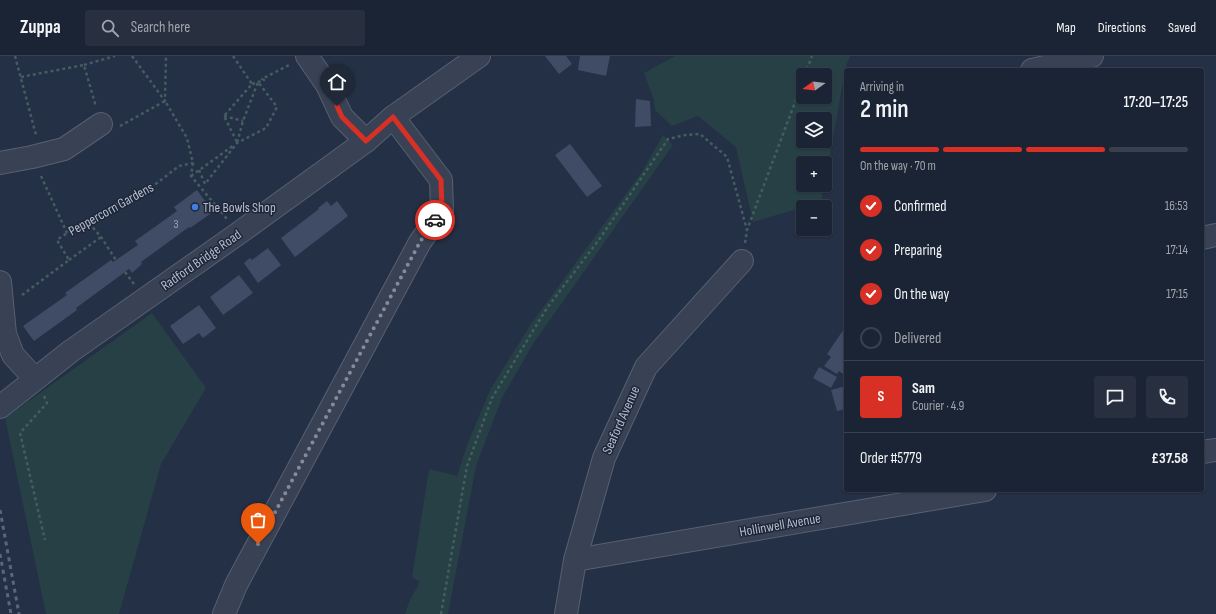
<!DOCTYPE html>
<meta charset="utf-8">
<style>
body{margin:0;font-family:"Sofia Sans Condensed",sans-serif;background:#283040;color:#f1f3f6;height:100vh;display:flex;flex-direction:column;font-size:15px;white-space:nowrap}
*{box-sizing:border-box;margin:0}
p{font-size:13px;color:#a0a4ac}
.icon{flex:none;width:22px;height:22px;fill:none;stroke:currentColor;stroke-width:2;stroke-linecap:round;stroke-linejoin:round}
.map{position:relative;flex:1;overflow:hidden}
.drawer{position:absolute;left:844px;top:12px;width:360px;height:424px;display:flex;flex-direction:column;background:#1b2434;border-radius:4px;box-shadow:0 1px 3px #0004,0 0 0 1px #39414f}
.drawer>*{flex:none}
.needle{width:26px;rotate:256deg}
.controls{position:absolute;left:796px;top:12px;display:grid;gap:8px}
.controls a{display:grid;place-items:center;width:36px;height:36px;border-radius:4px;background:#1b2434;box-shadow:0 1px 3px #0004,0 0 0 1px #39414f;font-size:20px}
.pin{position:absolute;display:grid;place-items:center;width:34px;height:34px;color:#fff;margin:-41px -17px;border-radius:50% 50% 50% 0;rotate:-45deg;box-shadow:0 0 4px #0007}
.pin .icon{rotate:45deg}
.courier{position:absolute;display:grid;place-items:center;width:40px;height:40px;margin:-20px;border:3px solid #d93025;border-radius:50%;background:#fff;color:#222;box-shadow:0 1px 5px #0007}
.headline em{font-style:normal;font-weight:600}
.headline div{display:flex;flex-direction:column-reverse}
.headline{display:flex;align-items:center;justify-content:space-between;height:68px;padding:0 16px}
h1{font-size:26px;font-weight:600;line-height:30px}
.bar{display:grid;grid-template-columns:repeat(4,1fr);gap:6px 4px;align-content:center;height:48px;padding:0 16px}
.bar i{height:5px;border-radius:3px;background:#39414f}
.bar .current{background:#d93025}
.bar p{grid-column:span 4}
.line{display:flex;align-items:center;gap:10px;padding:0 16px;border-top:1px solid #39414f}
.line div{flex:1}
.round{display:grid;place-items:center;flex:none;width:42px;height:42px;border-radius:4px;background:#283040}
ol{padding:0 16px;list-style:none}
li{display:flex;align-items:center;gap:12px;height:44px}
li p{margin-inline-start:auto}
li .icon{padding:4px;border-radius:50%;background:#d93025;color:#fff;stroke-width:4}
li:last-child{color:#a0a4ac}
li i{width:22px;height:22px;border:2px solid #39414f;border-radius:50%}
header{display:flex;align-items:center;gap:24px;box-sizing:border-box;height:56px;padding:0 20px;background:#1b2434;border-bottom:1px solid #39414f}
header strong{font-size:19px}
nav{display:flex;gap:22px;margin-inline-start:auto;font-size:14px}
.search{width:280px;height:36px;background:#283040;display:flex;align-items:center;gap:10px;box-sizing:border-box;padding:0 14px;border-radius:4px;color:#a0a4ac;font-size:15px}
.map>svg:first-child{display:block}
.green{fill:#264045;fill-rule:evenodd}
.building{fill:#404c65}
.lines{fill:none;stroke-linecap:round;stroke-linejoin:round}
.street-casing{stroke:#576071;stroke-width:24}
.path{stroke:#445d61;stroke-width:2.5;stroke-dasharray:3 3;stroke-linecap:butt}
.street{stroke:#394254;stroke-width:22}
.rail{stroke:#5a667b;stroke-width:3;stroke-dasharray:4 4;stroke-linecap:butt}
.done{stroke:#838c9d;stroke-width:4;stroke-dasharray:0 7.2}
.route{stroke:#d93025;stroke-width:5}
.shop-dot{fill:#3f7fe0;stroke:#1d2739;stroke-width:1.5}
.labels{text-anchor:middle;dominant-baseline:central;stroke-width:3;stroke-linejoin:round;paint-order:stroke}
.number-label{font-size:12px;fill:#98a1b3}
.poi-label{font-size:14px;fill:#b6bdcd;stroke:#1d2739;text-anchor:start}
.street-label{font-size:14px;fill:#b6bdcd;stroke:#1d2739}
</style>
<header>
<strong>Zuppa</strong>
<div class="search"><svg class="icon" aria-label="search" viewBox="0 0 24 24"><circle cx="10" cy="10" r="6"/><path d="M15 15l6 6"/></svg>Search here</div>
<nav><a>Map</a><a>Directions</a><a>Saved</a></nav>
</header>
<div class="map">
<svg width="1216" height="558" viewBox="0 0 1216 558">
<rect width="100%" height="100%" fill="#243045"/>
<g class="green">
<path d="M675,0H850L846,10L825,126V107H803V129H824L821,146L753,166L736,91L698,60L672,70L655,54L654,44L644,17ZM803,19H825V41H803ZM803,63H825V85H803Z"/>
<path d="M663,79L673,89L533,288L502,342L476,410L448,558H405L409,546L420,526L412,521L429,413L457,420L467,389L491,332L531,268L642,116Z"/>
<path d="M152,257L206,332L161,408L119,558H46L5,362Z"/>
</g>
<g class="building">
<path d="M545,0H566L572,8L559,18Z"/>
<path d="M580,0H610L606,20L578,14Z"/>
<path d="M636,43L650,45L651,70L635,71Z"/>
<path d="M570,88L602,130L587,141L555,99Z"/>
<path d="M197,134L213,156L190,172L189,171L141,206L142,208L132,217L129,213L76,252L77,254L34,285L23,270L67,239L65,237L111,204L113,206L138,189L135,185L177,155L174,151Z"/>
<path d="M327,145L331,150L337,145L348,160L295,201L281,182L319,153L318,152Z"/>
<path d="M268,192L281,209L258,227L244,207L250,202L252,204Z"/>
<path d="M239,219L253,237L223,259L210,241Z"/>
<path d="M199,249L216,272L203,282L199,277L183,288L170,270Z"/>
<path d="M846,270V320L839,315L837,318L824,310L831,301L827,298Z"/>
<path d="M819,311L837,321L831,332L813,322Z"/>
<path d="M846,330V353L837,355L831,334Z"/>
</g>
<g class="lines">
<g class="street-casing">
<g id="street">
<path d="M307,0L327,29L342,61L366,85"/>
<path d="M1032,14L1092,0"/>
<path d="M0,107L32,101L64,93L101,68"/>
<path d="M1202,182L1216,179"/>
<path d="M0,226L5,278L13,299L35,323"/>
<path d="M0,351L71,295L239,177L366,85L393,61L479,0"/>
<path d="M1202,396L1216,394"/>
<path d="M575,504L985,434"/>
<path d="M224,558L236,529L420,186L442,155L441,124L393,61"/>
<path d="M566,558L575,504L604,402L646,311L742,205"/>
</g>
</g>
<g class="path">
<path d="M15,0L36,79"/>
<path d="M132,0L165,45L166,0"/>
<path d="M233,0L252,28L224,60L237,86"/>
<path d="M84,9L115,0"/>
<path d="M805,19L812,0"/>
<path d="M21,21L84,9L96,51"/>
<path d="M252,28L264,24L262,23L289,9"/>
<path d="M224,60L243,65"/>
<path d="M120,70L165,45L187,82L193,107L191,120L227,163"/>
<path d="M199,114L205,128L237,87L266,72L277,51L258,26L243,65L237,87"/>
<path d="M41,120L67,177"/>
<path d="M191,120L234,89"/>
<path d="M89,167L101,181L116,204"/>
<path d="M745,187L747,174L803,25"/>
<path d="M69,204L101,181"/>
<path d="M125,216L134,228"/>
<path d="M22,239L69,204L57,184L67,177L89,167L123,144L138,139L139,141L179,110L193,107"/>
<path d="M44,340L47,347L20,377L45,484"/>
<path d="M441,558L467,410L492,342L547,252L598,185L668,83L685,79L700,78L727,101L747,174"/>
</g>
<use href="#street" class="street"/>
<g class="rail">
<path d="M0,454L19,558"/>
<path d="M0,498L11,558"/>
</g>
</g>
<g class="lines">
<path class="done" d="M258,488L420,186L435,164"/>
<path class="route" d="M337,50L342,61L366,85L393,61L441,124L442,155L435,164"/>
</g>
<circle class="shop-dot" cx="195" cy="151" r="4"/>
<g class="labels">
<g class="number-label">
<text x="176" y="168">3</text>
</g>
<g class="poi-label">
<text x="203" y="151">The Bowls Shop</text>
</g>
<g class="street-label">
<text transform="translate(111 153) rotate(-29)">Peppercorn Gardens</text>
<text transform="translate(201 204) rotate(-35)">Radford Bridge Road</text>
<text transform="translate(621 364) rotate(-66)">Seaford Avenue</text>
<text transform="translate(780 469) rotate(-10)">Hollinwell Avenue</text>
</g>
</g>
</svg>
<div class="controls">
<a><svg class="needle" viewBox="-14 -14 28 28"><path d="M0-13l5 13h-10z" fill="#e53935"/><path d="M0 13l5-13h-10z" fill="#a0a4ac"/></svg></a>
<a><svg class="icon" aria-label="layers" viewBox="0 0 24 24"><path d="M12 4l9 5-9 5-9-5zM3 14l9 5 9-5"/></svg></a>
<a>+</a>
<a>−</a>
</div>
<div class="pin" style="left:258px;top:488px;background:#ea580c"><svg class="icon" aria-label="bag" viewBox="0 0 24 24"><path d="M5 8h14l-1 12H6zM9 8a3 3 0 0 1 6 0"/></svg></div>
<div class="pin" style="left:337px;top:50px;background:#1f2937"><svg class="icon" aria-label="home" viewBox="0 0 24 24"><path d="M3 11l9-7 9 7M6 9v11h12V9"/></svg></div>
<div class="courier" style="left:435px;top:164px"><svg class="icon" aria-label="car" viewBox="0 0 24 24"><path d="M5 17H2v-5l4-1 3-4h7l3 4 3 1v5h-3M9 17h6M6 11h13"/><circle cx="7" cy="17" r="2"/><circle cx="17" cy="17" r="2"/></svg></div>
<section class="drawer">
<div class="headline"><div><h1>2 min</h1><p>Arriving in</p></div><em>17:20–17:25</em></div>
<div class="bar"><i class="current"></i><i class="current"></i><i class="current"></i><i></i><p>On the way · 70 m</p></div>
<ol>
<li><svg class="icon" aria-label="check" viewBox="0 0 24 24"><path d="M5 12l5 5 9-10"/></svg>Confirmed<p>16:53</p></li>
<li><svg class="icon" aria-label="check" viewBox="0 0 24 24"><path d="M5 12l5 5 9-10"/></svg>Preparing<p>17:14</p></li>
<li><svg class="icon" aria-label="check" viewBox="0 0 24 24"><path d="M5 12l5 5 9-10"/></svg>On the way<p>17:15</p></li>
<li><i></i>Delivered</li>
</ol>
<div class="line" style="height:72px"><b class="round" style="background:#d93025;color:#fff">S</b><div><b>Sam</b><p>Courier · 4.9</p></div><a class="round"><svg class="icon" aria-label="chat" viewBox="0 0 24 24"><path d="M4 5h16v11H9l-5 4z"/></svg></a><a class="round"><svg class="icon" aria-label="phone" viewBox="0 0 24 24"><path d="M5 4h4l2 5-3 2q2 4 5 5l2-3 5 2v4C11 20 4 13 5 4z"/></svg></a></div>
<div class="line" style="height:52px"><div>Order #5779</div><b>£37.58</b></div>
</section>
</div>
